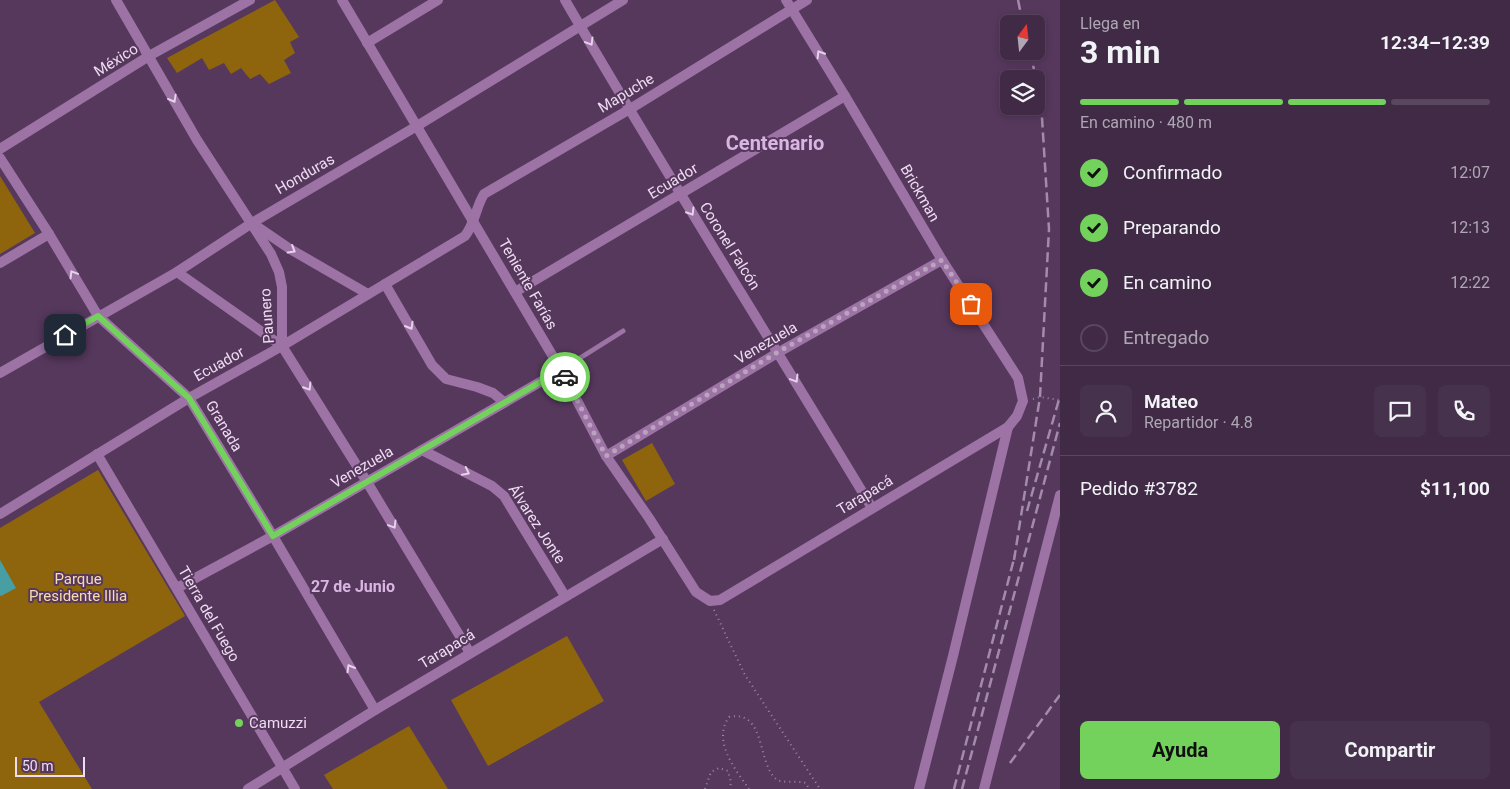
<!DOCTYPE html>
<html lang="es">
<meta charset="utf-8">
<style>
body{margin:0;font-family:Roboto,sans-serif;background:#47324d;color:#f1f3f6;height:100vh;display:flex;flex-direction:column;font-size:19px;white-space:nowrap}
*{box-sizing:border-box;margin:0}
p{font-size:16px;color:#aea7b3}
.icon{flex:none;width:28px;height:28px;fill:none;stroke:currentColor;stroke-width:2;stroke-linecap:round;stroke-linejoin:round}
.map{position:relative;flex:1;overflow:hidden}
.side{display:flex;flex-direction:column;background:#402a46;width:450px}
.side>*{flex:none}
.needle{width:32px;rotate:15deg}
.buttons{position:absolute;left:1000px;top:15px;display:grid;gap:10px}
.buttons a{display:grid;place-items:center;width:45px;height:45px;border-radius:8px;background:#402a46;box-shadow:0 2px 8px #0003,0 0 0 1px #59465f;font-size:25px}
.scale{position:absolute;left:15px;bottom:12px;width:70px;box-sizing:border-box;padding-left:5px;border:2px solid #eedcf2;border-top:0;font-size:14px;line-height:18px;white-space:nowrap;color:#eedcf2;-webkit-text-stroke:4px #56385d;paint-order:stroke}
.pin{position:absolute;display:grid;place-items:center;width:42px;height:42px;color:#fff;margin:-21px;border-radius:10px;box-shadow:0 2px 8px #0006}
.courier{position:absolute;display:grid;place-items:center;width:50px;height:50px;margin:-25px;border:4px solid #73d25c;border-radius:50%;background:#fff;color:#222;box-shadow:0 1px 6px #0007}
.summary em{font-style:normal;font-weight:700}
.summary div{display:flex;flex-direction:column-reverse}
.summary{display:flex;align-items:center;justify-content:space-between;height:85px;padding:0 20px}
h1{font-size:32px;font-weight:700;line-height:38px}
.bar{display:grid;grid-template-columns:repeat(4,1fr);gap:8px 5px;align-content:center;height:60px;padding:0 20px}
.bar i{height:6px;border-radius:4px;background:#59465f}
.bar .selected{background:#73d25c}
.bar p{grid-column:span 4}
.line{display:flex;align-items:center;gap:12px;padding:0 20px;border-top:1px solid #59465f}
.line div{flex:1}
.round{display:grid;place-items:center;flex:none;width:52px;height:52px;border-radius:8px;background:#47324d}
ol{padding:0 20px;list-style:none}
li{display:flex;align-items:center;gap:15px;height:55px}
li p{margin-inline-start:auto}
li .icon{padding:5px;border-radius:50%;background:#73d25c;color:#111;stroke-width:4}
li:last-child{color:#aea7b3}
li i{width:28px;height:28px;border:2px solid #59465f;border-radius:50%}
.cta{display:flex;gap:10px;margin-top:auto;padding:10px 20px}
.cta a{flex:1;height:58px;border-radius:8px;background:#73d25c;color:#111;font-size:20px;font-weight:700;line-height:58px;text-align:center}
.cta a+a{background:#47324d;color:#f1f3f6}
main{display:flex;flex:1;min-height:0}
.map>svg:first-child{display:block}
.green{fill:#8e650c}
.water{fill:#479fa3}
.lines{fill:none;stroke-linecap:round;stroke-linejoin:round}
.path{stroke:#9f87a4;stroke-width:2;stroke-dasharray:1 4;stroke-linecap:butt}
.lane{stroke:#9d73a6;stroke-width:5}
.street{stroke:#9d73a6;stroke-width:10}
.rail{stroke:#a38ba9;stroke-width:2.5;stroke-dasharray:10 5;stroke-linecap:butt}
.oneway{stroke:#e6d2ea}
.done{stroke:#b9a3be;stroke-width:5;stroke-dasharray:0 9}
.route{stroke:#73d25c;stroke-width:6}
.poi-dot{fill:#73d25c;stroke:#56385d;stroke-width:2}
.labels{text-anchor:middle;dominant-baseline:central;stroke-width:4;stroke-linejoin:round;paint-order:stroke}
.street-label{font-size:15px;fill:#eedcf2;stroke:#56385d}
.park-label{font-size:15px;fill:#f8dbad;stroke:#56385d}
.poi-label{font-size:15px;fill:#eedcf2;stroke:#56385d;text-anchor:start}
.neighbourhood-label{font-size:16px;font-weight:bold;fill:#d9b6e1;stroke:#56385d}
.district-label{font-size:20px;font-weight:bold;fill:#d9b6e1;stroke:#56385d}
</style>
<main>
<div class="map">
<svg width="1060" height="789" viewBox="0 0 1060 789">
<rect width="100%" height="100%" fill="#56385d"/>
<g class="green">
<path d="M275,0L299,37L290,42L295,53L284,60L291,73L269,84L260,74L250,79L241,68L231,74L224,63L209,70L202,58L177,73L167,58Z"/>
<path d="M0,176L35,233L0,254Z"/>
<path d="M652,443L675,484L646,501L622,460Z"/>
<path d="M98,470L185,616L39,702L92,789H0V528Z"/>
<path d="M567,636L604,701L488,766L451,700Z"/>
<path d="M409,726L448,789H333L324,775Z"/>
</g>
<path class="water" d="M0,560L16,588L1,596L0,595Z"/>
<g class="lines">
<g class="path">
<path d="M1033,399L1040,397L1060,400"/>
<path d="M714,610L745,675L820,789"/>
<path d="M705,789L711,772L719,768L728,771L731,782L730,789"/>
<path d="M749,789C735,769 712,741 729,717C766,709 757,763 776,779C783,784 796,780 806,783L809,789"/>
</g>
<path class="lane" d="M561,370L623,331"/>
<g class="street">
<path d="M116,0L197,140L271,254L279,272L282,287V346L367,482L470,653"/>
<path d="M342,0L561,370L606,456L649,518L696,592L710,601L720,600L1008,427L1017,416L1023,401L1018,378L942,260L845,96L786,0"/>
<path d="M565,0C664,171 770,338 872,508"/>
<path d="M367,43L438,0"/>
<path d="M0,149L149,56L250,0"/>
<path d="M0,158L49,234L98,316L189,398L273,536L375,710"/>
<path d="M255,225L290,249L368,294"/>
<path d="M0,263L49,234"/>
<path d="M177,272L282,346"/>
<path d="M385,284L432,365L446,379L477,387L493,393L504,402"/>
<path d="M515,292L845,96"/>
<path d="M0,373L177,272L252,223L417,126L623,0"/>
<path d="M422,450L492,486L504,496L565,596"/>
<path d="M97,454L295,789"/>
<path d="M606,456L779,352L942,260"/>
<path d="M0,514L189,398L282,346L465,236C475,223 476,207 484,194L630,109L807,0"/>
<path d="M177,588L273,536L561,370"/>
<path d="M248,789L375,710L663,539"/>
<path d="M919,789L953,656L1008,427"/>
<path d="M984,789L1060,495"/>
</g>
<g class="rail">
<path d="M1018,0L1023,24"/>
<path d="M1030,51L1036,79"/>
<path d="M1027,511L1060,396"/>
<path d="M1014,560L1040,397L1049,229L1041,102L1036,80"/>
<path d="M1010,763L1060,695"/>
<path d="M954,789L1015,555"/>
<path d="M962,789L1060,423"/>
</g>
</g>
<defs><path id="oneway-chevron" d="M-2-3.5L2.5 0L-2 3.5" fill="none" stroke-width="1.6" stroke-linecap="round" stroke-linejoin="round" transform="scale(1.25)"/></defs>
<g class="oneway">
<use href="#oneway-chevron" transform="translate(590 42) rotate(59)"/>
<use href="#oneway-chevron" transform="translate(820 54) rotate(-122)"/>
<use href="#oneway-chevron" transform="translate(173 99) rotate(61)"/>
<use href="#oneway-chevron" transform="translate(691 212) rotate(58)"/>
<use href="#oneway-chevron" transform="translate(292 250) rotate(31)"/>
<use href="#oneway-chevron" transform="translate(73 274) rotate(-121)"/>
<use href="#oneway-chevron" transform="translate(410 326) rotate(60)"/>
<use href="#oneway-chevron" transform="translate(795 379) rotate(59)"/>
<use href="#oneway-chevron" transform="translate(308 387) rotate(58)"/>
<use href="#oneway-chevron" transform="translate(466 472) rotate(27)"/>
<use href="#oneway-chevron" transform="translate(393 525) rotate(59)"/>
<use href="#oneway-chevron" transform="translate(350 668) rotate(-120)"/>
</g>
<g class="lines">
<path class="done" d="M565,377L606,456L778,352L942,260L971,304"/>
<path class="route" d="M65,335L98,316L189,398L273,536L561,370L565,377"/>
</g>
<circle class="poi-dot" cx="239" cy="723" r="5"/>
<g class="labels">
<g class="street-label">
<text transform="translate(116 60) rotate(-32)">México</text>
<text transform="translate(626 93) rotate(-31)">Mapuche</text>
<text transform="translate(305 174) rotate(-30)">Honduras</text>
<text transform="translate(673 181) rotate(-31)">Ecuador</text>
<text transform="translate(920 193) rotate(60)">Brickman</text>
<text transform="translate(730 246) rotate(58)">Coronel Falcón</text>
<text transform="translate(528 284) rotate(60)">Teniente Farías</text>
<text transform="translate(267 316) rotate(-94)">Paunero</text>
<text transform="translate(766 343) rotate(-30)">Venezuela</text>
<text transform="translate(219 364) rotate(-29)">Ecuador</text>
<text transform="translate(224 426) rotate(59)">Granada</text>
<text transform="translate(362 467) rotate(-30)">Venezuela</text>
<text transform="translate(865 495) rotate(-31)">Tarapacá</text>
<text transform="translate(537 524) rotate(57)">Álvarez Jonte</text>
<text transform="translate(209 614) rotate(60)">Tierra del Fuego</text>
<text transform="translate(447 649) rotate(-31)">Tarapacá</text>
</g>
<g class="park-label">
<text x="78" y="579">Parque<tspan x="78" dy="17">Presidente Illia</tspan></text>
</g>
<g class="poi-label">
<text x="249" y="723">Camuzzi</text>
</g>
<g class="neighbourhood-label">
<text x="353" y="586">27 de Junio</text>
</g>
<g class="district-label">
<text x="775" y="143">Centenario</text>
</g>
</g>
</svg>
<div class="buttons">
<a><svg class="needle" viewBox="-14 -14 28 28"><path d="M0-13l5 13h-10z" fill="#e53935"/><path d="M0 13l5-13h-10z" fill="#aea7b3"/></svg></a>
<a><svg class="icon" aria-label="layers" viewBox="0 0 24 24"><path d="M12 4l9 5-9 5-9-5zM3 14l9 5 9-5"/></svg></a>
</div>
<div class="scale">50 m</div>
<div class="pin" style="left:971px;top:304px;background:#ea580c"><svg class="icon" aria-label="bag" viewBox="0 0 24 24"><path d="M5 8h14l-1 12H6zM9 8a3 3 0 0 1 6 0"/></svg></div>
<div class="pin" style="left:65px;top:335px;background:#1f2937"><svg class="icon" aria-label="home" viewBox="0 0 24 24"><path d="M3 11l9-7 9 7M6 9v11h12V9"/></svg></div>
<div class="courier" style="left:565px;top:377px"><svg class="icon" aria-label="car" viewBox="0 0 24 24"><path d="M5 17H2v-5l4-1 3-4h7l3 4 3 1v5h-3M9 17h6M6 11h13"/><circle cx="7" cy="17" r="2"/><circle cx="17" cy="17" r="2"/></svg></div>
</div>
<section class="side">
<div class="summary"><div><h1>3 min</h1><p>Llega en</p></div><em>12:34–12:39</em></div>
<div class="bar"><i class="selected"></i><i class="selected"></i><i class="selected"></i><i></i><p>En camino · 480 m</p></div>
<ol>
<li><svg class="icon" aria-label="check" viewBox="0 0 24 24"><path d="M5 12l5 5 9-10"/></svg>Confirmado<p>12:07</p></li>
<li><svg class="icon" aria-label="check" viewBox="0 0 24 24"><path d="M5 12l5 5 9-10"/></svg>Preparando<p>12:13</p></li>
<li><svg class="icon" aria-label="check" viewBox="0 0 24 24"><path d="M5 12l5 5 9-10"/></svg>En camino<p>12:22</p></li>
<li><i></i>Entregado</li>
</ol>
<div class="line" style="height:90px"><a class="round"><svg class="icon" aria-label="person" viewBox="0 0 24 24"><circle cx="12" cy="8" r="4"/><path d="M4 21q1-7 8-7t8 7"/></svg></a><div><b>Mateo</b><p>Repartidor · 4.8</p></div><a class="round"><svg class="icon" aria-label="chat" viewBox="0 0 24 24"><path d="M4 5h16v11H9l-5 4z"/></svg></a><a class="round"><svg class="icon" aria-label="phone" viewBox="0 0 24 24"><path d="M5 4h4l2 5-3 2q2 4 5 5l2-3 5 2v4C11 20 4 13 5 4z"/></svg></a></div>
<div class="line" style="height:65px"><div>Pedido #3782</div><b>$11,100</b></div>
<div class="cta"><a>Ayuda</a><a>Compartir</a></div>
</section>
</main>
